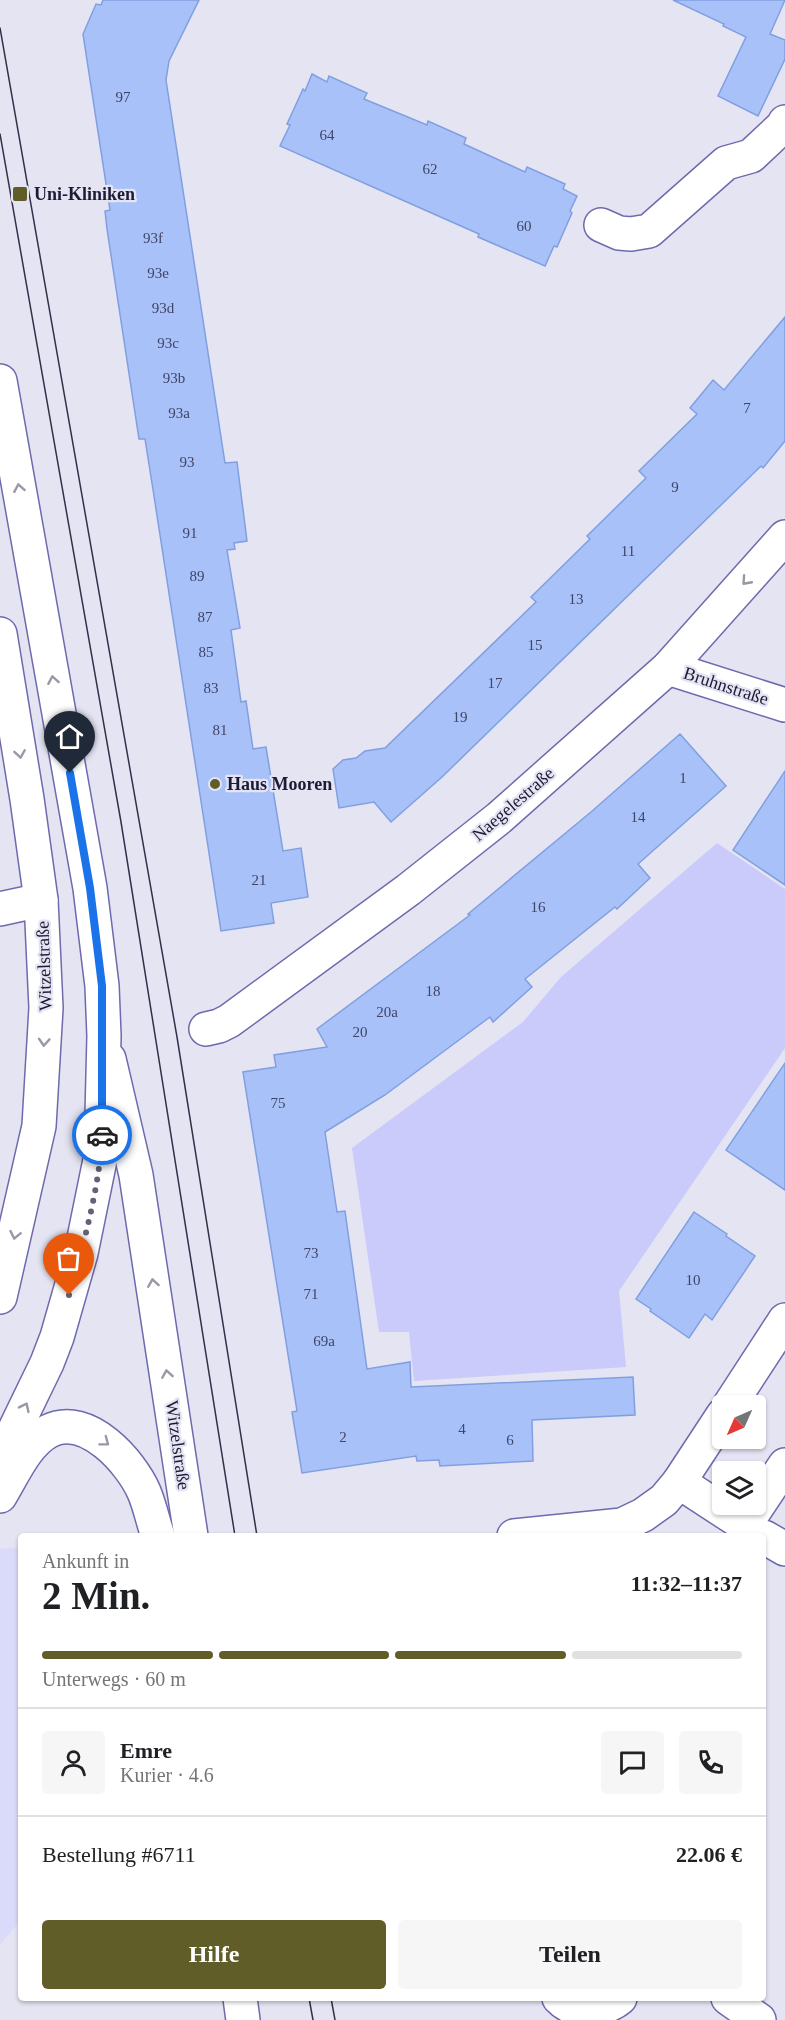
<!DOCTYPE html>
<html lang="de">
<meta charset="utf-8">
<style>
body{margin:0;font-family:Georgia,serif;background:#f6f6f6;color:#202124;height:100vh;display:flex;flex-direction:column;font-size:22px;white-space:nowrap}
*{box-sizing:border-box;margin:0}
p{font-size:20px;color:#757577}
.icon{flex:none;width:33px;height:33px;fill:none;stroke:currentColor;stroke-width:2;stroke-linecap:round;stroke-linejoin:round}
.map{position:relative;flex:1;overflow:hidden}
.panel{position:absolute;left:18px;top:1533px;width:748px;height:468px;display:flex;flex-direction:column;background:#fff;border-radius:6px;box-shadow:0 2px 4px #0004}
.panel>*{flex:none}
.needle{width:39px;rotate:225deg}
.fabs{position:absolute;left:712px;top:1395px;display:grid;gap:12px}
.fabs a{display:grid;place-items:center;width:54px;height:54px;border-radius:6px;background:#fff;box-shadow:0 2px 4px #0004;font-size:30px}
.pin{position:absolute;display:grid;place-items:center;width:51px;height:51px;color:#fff;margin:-62px -26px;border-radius:50% 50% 50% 0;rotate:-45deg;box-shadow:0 0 6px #0007}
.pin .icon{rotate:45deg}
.courier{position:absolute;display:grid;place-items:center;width:60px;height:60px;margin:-30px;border:4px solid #1a73e8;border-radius:50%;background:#fff;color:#222;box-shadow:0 2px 8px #0007}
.head em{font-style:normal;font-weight:700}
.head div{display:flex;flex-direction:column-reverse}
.head{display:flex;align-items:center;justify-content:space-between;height:102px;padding:0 24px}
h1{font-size:39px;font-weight:700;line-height:45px}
.bar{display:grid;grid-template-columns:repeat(4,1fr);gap:9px 6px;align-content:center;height:72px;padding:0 24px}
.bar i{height:8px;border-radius:4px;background:#e0e0e0}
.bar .active{background:#605d29}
.bar p{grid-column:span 4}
.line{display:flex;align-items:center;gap:15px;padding:0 24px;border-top:2px solid #e0e0e0}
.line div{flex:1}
.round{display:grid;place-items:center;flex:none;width:63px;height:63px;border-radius:6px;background:#f6f6f6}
.action{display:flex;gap:12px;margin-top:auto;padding:12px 24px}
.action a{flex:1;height:69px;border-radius:6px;background:#605d29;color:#fff;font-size:24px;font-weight:700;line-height:69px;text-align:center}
.action a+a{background:#f6f6f6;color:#202124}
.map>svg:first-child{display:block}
.built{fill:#dadafb}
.green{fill:#cacafb}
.building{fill:#a8c2f9;stroke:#819fe0;stroke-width:1.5}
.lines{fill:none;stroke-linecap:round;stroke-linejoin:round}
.minor-casing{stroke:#6e6aad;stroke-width:36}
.major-casing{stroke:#6e6aad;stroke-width:36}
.minor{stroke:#fff;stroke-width:33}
.major{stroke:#fff;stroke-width:33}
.tram{stroke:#33304a;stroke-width:1.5}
.oneway{stroke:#9998a4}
.done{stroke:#636178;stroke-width:6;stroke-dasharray:0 10.8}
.route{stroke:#1a73e8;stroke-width:8}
.poi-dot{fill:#605d29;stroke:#e4e4f3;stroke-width:2}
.labels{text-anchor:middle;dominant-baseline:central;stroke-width:4.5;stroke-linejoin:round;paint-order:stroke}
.number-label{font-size:15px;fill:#404466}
.poi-label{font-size:18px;font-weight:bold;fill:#1d1a35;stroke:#e4e4f3;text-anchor:start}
.street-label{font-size:18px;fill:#1d1a35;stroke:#e4e4f3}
</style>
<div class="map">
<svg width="785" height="2020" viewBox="0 0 785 2020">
<rect width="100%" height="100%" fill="#e4e4f3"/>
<path class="built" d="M21,1547V1922L18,1923L0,1945V1549Z"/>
<path class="green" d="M717,843L785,889V1048L619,1291L626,1367L414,1381L409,1332H379L352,1148L523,1022L561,977Z"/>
<g class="building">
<path d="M103,0H199L169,61L166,80L225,463L237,462L247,541L234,543L235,549L227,550L240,628L231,630L241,702L246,701L253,749L266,747L283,851L301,848L308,897L271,903L274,923L221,931L154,496L145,439H139L107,229L105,211L110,210L83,34L96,4L101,5Z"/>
<path d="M673,0H785L770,34L785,40V59L758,116L718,96L746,37L723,26L724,24Z"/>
<path d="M312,74L327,82L329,76L367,93L364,99L427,125L428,121L466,138L464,144L525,172L527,167L565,184L563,189L577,196L570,211L572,213L557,247L554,246L545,266L478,237L479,234L280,146L290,125L287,124L303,89L305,91Z"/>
<path d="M785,317V441L763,468L761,466L442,777L391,822L374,802L339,808L333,769L343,760L356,758L365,751L385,748L536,602L531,597L590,539L587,536L646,478L639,471L697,414L690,408L713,380L724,390Z"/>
<path d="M680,734L726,786L638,864L650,878L617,909L615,907L525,979L532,987L493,1022L490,1017L385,1095L325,1132L337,1212L345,1211L367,1369L410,1362L411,1387L633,1377L635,1415L532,1420L533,1461L440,1466L439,1460L417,1461L416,1456L302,1473L292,1412L297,1411L243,1072L276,1067L274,1055L327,1047L317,1029L470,915L468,914L591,812Z"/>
<path d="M785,771V885L733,850Z"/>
<path d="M785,1063V1190L726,1150Z"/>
<path d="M694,1212L727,1234L726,1236L755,1256L712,1320L705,1314L689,1338L650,1311L651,1309L636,1299Z"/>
</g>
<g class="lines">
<g class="minor-casing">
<g id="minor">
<path d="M601,225L619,233L631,234L649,231L726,163L751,156L783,126L785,122"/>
<path d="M668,668L785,705"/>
<path d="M0,909L41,900"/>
<path d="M206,1029L219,1026L229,1021L408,890L499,818L668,668L785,537"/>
<path d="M109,1059L136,1175L191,1536"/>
<path d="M729,1406L785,1320"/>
<path d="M679,1482L745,1525L785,1465"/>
<path d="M0,1496C13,1475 26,1443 49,1431C87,1412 131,1462 144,1492C150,1506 153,1522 158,1536"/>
<path d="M514,1536L622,1525L643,1515L664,1500L679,1482L723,1415"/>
<path d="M764,1537L785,1549"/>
<path d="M240,1998L243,2020"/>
<path d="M559,1998C574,2014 603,2012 620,1998"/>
<path d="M728,1998L759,2020"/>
</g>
</g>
<g class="major-casing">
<g id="major">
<path d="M0,381L90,888L102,986L104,1036L101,1155L81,1253L57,1337L47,1363L0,1460"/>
<path d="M0,634L27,799L41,900L46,1008L39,1126L0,1297"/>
</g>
</g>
<use href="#minor" class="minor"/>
<use href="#major" class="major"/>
<g class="tram">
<path d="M0,28L177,1037L257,1536"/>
<path d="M0,134L121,822L235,1536"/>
<path d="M309,1998L313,2020"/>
<path d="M331,1998L335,2020"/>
</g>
</g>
<defs><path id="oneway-chevron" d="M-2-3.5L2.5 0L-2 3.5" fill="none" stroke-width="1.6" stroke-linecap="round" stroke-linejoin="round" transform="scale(1.5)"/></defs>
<g class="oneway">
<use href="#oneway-chevron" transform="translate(19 488) rotate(-100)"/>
<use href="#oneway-chevron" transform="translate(746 581) rotate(132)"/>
<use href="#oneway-chevron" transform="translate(53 680) rotate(-100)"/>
<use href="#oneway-chevron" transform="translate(20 754) rotate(81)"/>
<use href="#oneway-chevron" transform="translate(44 1042) rotate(94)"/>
<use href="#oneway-chevron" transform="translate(15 1235) rotate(102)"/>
<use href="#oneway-chevron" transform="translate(153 1283) rotate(-99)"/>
<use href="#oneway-chevron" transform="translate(167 1374) rotate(-99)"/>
<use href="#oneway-chevron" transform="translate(25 1407) rotate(-64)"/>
<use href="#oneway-chevron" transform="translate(105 1442) rotate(37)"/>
</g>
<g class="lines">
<path class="done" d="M69,1295C83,1247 100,1185 102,1135"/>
<path class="route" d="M70,773L90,888L102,986V1135"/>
</g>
<g class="poi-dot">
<rect x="12" y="186" width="16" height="16" rx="3"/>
<circle cx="215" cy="784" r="6"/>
</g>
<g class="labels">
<g class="number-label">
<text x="123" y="97">97</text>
<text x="327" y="135">64</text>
<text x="430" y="169">62</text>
<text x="524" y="226">60</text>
<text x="153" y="238">93f</text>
<text x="158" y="273">93e</text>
<text x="163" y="308">93d</text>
<text x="168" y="343">93c</text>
<text x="174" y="378">93b</text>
<text x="747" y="408">7</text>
<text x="179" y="413">93a</text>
<text x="187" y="462">93</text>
<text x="675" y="487">9</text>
<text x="190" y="533">91</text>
<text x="628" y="551">11</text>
<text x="197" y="576">89</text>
<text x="576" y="599">13</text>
<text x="205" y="617">87</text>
<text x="535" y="645">15</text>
<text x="206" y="652">85</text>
<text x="495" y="683">17</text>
<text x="211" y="688">83</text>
<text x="460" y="717">19</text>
<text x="220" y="730">81</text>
<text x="683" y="778">1</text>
<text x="638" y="817">14</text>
<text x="259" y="880">21</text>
<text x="538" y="907">16</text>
<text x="433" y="991">18</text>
<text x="387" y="1012">20a</text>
<text x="360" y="1032">20</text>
<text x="278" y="1103">75</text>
<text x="311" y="1253">73</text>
<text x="693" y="1280">10</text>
<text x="311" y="1294">71</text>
<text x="324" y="1341">69a</text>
<text x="462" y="1429">4</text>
<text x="343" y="1437">2</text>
<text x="510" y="1440">6</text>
</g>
<g class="poi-label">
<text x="34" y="194">Uni-Kliniken</text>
<text x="227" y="784">Haus Mooren</text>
</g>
<g class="street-label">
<text transform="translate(726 686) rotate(18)">Bruhnstraße</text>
<text transform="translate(513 804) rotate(-41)">Naegelestraße</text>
<text transform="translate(44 966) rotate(-92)">Witzelstraße</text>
<text transform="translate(178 1445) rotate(82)">Witzelstraße</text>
</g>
</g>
</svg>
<div class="fabs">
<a><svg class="needle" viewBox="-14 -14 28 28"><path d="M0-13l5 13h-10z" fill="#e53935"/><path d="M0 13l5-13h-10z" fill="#757577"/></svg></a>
<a><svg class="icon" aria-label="layers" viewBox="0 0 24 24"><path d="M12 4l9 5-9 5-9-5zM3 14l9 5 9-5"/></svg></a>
</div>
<div class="pin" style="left:69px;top:1295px;background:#ea580c"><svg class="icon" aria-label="bag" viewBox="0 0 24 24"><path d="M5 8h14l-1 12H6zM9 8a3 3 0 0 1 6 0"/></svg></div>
<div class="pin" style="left:70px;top:773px;background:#1f2937"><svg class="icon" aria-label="home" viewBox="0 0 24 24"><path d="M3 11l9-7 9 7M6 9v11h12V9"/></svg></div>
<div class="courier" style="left:102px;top:1135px"><svg class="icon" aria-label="car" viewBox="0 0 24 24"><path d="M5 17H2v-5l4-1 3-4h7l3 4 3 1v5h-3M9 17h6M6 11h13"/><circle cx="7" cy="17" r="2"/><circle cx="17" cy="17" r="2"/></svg></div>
<section class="panel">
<div class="head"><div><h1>2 Min.</h1><p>Ankunft in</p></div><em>11:32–11:37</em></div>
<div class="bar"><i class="active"></i><i class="active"></i><i class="active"></i><i></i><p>Unterwegs · 60 m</p></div>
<div class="line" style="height:108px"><a class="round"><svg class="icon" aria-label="person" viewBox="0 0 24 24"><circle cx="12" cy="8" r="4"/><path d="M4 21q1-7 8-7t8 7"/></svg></a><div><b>Emre</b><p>Kurier · 4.6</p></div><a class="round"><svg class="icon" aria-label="chat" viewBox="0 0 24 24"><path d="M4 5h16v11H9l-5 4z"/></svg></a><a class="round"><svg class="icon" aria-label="phone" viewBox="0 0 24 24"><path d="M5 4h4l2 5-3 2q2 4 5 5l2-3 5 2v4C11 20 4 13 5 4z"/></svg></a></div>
<div class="line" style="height:78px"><div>Bestellung #6711</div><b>22.06 €</b></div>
<div class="action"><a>Hilfe</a><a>Teilen</a></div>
</section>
</div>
